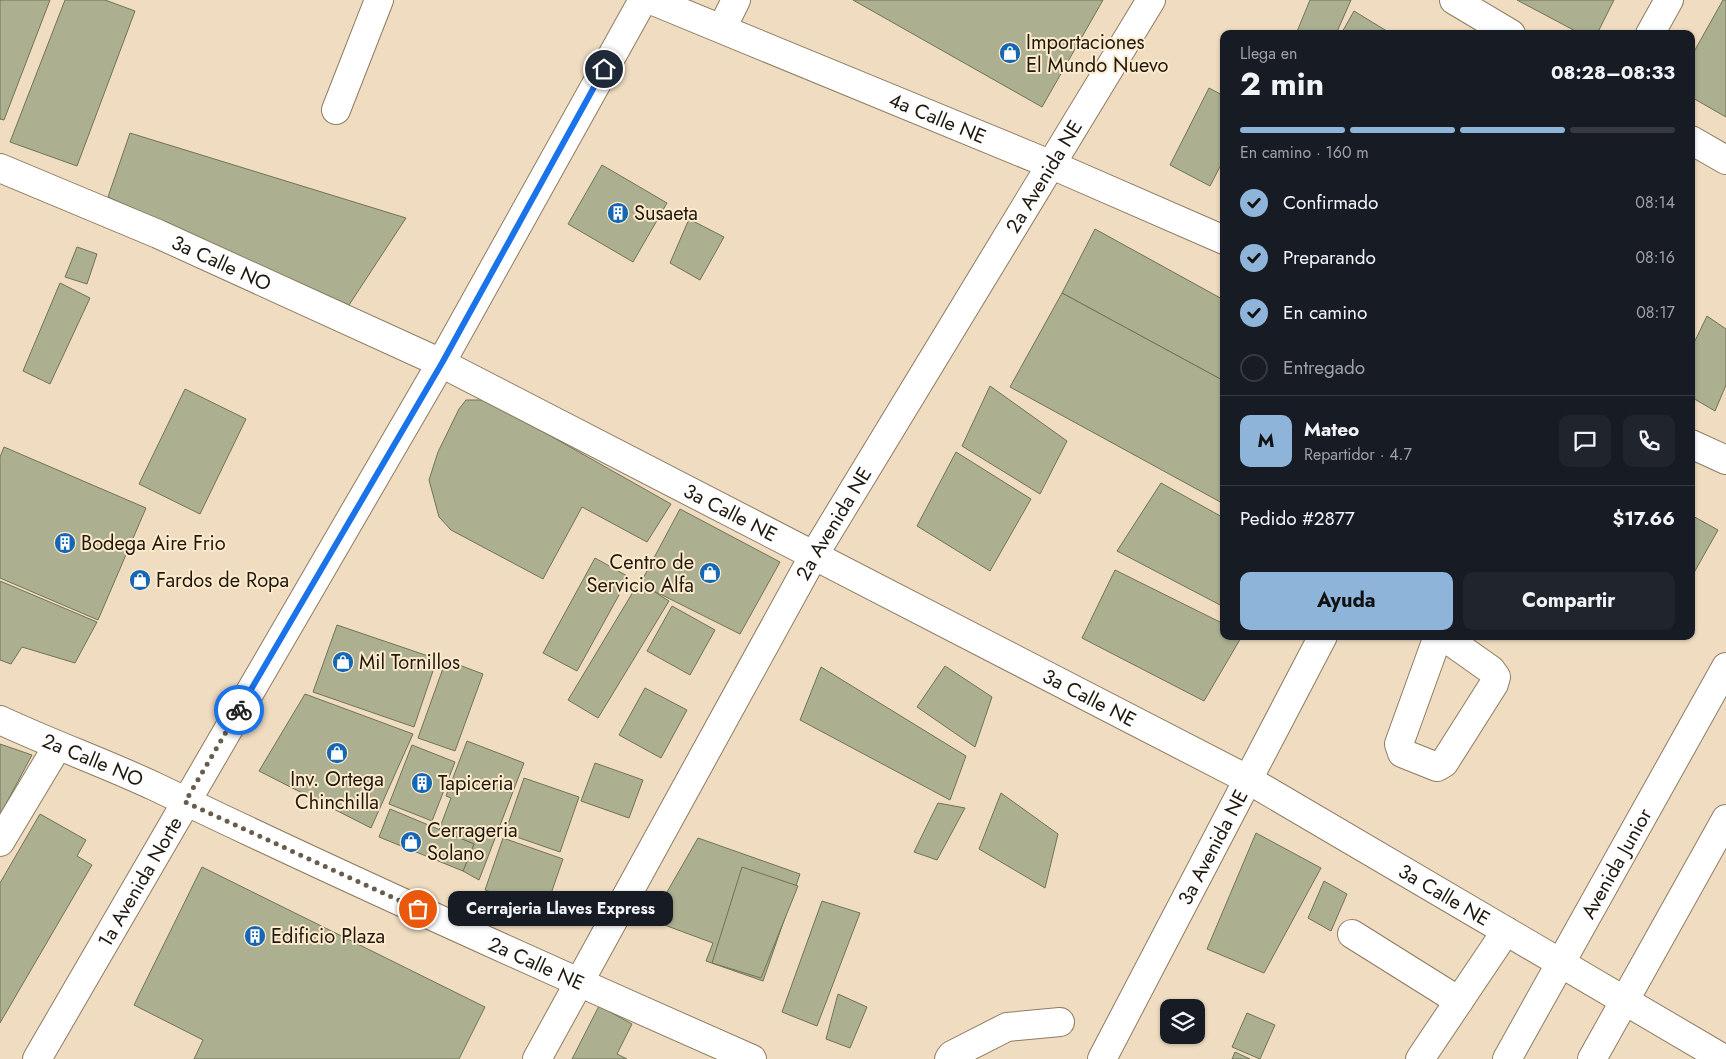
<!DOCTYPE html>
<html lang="es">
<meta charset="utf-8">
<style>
body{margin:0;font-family:Jost,sans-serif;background:#20242c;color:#f1f3f6;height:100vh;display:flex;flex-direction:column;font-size:19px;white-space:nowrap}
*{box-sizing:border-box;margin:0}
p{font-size:16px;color:#9ea1a6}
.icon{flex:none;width:28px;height:28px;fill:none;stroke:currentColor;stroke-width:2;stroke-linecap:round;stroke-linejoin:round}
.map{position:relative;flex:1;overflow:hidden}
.sheet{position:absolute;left:1220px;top:30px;width:475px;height:610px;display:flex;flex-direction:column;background:#171b24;border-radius:10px;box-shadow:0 1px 4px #0004}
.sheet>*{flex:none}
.fabs{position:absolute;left:1160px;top:999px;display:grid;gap:10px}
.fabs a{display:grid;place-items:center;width:45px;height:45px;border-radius:10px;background:#171b24;box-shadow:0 1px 4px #0004;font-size:25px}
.pin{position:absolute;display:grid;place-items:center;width:42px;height:42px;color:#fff;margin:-21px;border:2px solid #fff;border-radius:50%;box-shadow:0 1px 5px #0007}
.courier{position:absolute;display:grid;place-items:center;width:50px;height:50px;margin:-25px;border:4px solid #1a73e8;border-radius:50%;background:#fff;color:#222;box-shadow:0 1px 6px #0007}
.bubble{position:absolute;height:35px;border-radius:10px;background:#171b24;box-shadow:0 1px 4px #0004;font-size:16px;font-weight:700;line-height:35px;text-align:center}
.headline em{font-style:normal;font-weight:700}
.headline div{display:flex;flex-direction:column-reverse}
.headline{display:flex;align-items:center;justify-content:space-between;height:85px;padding:0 20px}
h1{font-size:32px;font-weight:700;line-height:38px}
.bar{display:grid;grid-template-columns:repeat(4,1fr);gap:8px 5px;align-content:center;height:60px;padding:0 20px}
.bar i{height:6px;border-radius:4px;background:#363941}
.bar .current{background:#8eb4d9}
.bar p{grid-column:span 4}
.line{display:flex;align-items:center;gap:12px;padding:0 20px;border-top:1px solid #363941}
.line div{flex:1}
.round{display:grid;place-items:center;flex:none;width:52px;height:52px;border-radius:10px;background:#20242c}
ol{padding:0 20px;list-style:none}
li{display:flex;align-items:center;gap:15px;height:55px}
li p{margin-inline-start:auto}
li .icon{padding:5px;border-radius:50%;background:#8eb4d9;color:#111;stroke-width:4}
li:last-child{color:#9ea1a6}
li i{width:28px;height:28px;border:2px solid #363941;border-radius:50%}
.action{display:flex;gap:10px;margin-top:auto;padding:10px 20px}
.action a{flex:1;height:58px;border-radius:10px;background:#8eb4d9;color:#111;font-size:20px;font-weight:700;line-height:58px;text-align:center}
.action a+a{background:#20242c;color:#f1f3f6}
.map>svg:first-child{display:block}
.building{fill:#acb091;stroke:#707355}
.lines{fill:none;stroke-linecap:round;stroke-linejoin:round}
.minor-casing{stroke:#8d7c62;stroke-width:30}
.major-casing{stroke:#8d7c62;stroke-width:30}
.minor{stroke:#fff;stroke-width:28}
.major{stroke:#fff;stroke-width:28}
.done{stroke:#685d4c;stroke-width:5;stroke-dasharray:0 9}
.route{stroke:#1a73e8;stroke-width:6}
.labels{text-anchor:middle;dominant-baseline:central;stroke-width:4;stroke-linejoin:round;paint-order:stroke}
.poi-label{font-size:20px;fill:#1f180e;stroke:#fdeacd;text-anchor:start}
.street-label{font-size:20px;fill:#1f180e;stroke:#fdeacd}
</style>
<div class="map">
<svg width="1726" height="1059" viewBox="0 0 1726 1059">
<rect width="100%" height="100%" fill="#f0dcc0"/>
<g class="building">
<path d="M0,0H50L4,120L0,119Z"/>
<path d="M65,0H105L135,11L77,166L10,142Z"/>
<path d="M853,0H1103L1042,107Z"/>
<path d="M1310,0H1351L1336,34H1296Z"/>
<path d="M1517,0H1614L1597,34H1581Z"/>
<path d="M1723,0H1726V117L1691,97V57Z"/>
<path d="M1354,11L1390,33L1341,34Z"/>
<path d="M1209,88L1224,96V159L1210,186L1170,165Z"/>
<path d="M130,133L406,218L349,305L108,197Z"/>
<path d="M602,165L667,203L633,262L568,224Z"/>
<path d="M689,219L724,237L700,280L670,263Z"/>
<path d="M1095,229L1224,300V381L1062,293Z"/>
<path d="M77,247L97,254L87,284L65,277Z"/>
<path d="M60,283L90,298L50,384L23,371Z"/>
<path d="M1062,293L1224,381V504L1010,387Z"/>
<path d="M1707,316L1726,329V385L1715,411L1691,397V349Z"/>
<path d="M990,386L1067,441L1040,494L962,446Z"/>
<path d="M185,389L246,419L200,514L139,484Z"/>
<path d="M466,400H483L501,408L671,504L647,542L582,507L543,579L451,530L439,517L429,480L438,452L459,409Z"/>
<path d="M4,447L146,508L98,620L0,578V457Z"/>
<path d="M956,452L1031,499L990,571L917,526Z"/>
<path d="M1161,483L1224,518V607L1117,551Z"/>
<path d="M680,509L780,562L740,634L640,584Z"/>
<path d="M1691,515L1718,530L1691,578Z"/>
<path d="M595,558L629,577L577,671L543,653Z"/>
<path d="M1115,570L1224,624V636H1242L1204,701L1082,638Z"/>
<path d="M0,581L97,622L75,663L22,647L11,664L0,660Z"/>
<path d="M639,582L669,601L598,718L568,700Z"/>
<path d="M672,606L715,630L690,675L647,651Z"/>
<path d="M337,625L437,659L414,727L313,692Z"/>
<path d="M446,660L483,674L455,751L418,738Z"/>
<path d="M945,666L992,697L975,747L917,707Z"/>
<path d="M821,667L966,756L950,800L800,720Z"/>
<path d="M645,688L687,710L661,758L619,735Z"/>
<path d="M305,694L413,734L371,828L259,771Z"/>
<path d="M467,741L524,763L479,880L463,871L474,844L439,830L451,798L446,796Z"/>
<path d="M0,744L32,755L0,815Z"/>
<path d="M412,745L455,762L432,821L389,804Z"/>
<path d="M595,763L643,780L629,818L581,801Z"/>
<path d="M524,778L579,797L560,852L505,833Z"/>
<path d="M1001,793L1058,834L1045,888L979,849Z"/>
<path d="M938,803L965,808L937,860L914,852Z"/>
<path d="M390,809L474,844L463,871L379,837Z"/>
<path d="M40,814L86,840L77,856L92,865L0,1023V883Z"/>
<path d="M1256,833L1321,868L1264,973L1207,949Z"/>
<path d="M503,838L563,859L545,911L485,890Z"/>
<path d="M698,838L800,874L763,981L706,961L713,943L651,920Z"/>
<path d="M202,867L485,1007L459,1059H194L203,1040L134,1005Z"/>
<path d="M742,867L798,886L761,978L712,963Z"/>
<path d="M1324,881L1347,894L1331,931L1308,918Z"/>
<path d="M822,901L860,913L817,1026L782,1012Z"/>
<path d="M838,994L867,1007L850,1048L826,1039Z"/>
<path d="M599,1006L632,1024L617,1054L627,1059H572Z"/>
<path d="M1247,1013L1275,1025L1260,1059L1232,1047Z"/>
<path d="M1235,1052L1250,1059H1232Z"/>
</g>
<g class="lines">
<g class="minor-casing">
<g id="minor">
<path id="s1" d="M651,0L1052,165L1224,240"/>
<path d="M1454,0L1511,34"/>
<path d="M722,28L736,0"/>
<path d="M1650,34L1669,0"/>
<path d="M336,110L379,0"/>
<path d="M1691,140L1726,160"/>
<path id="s2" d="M0,168L158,234L441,363L1247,779L1724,1059"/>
<path d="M1691,444L1726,460"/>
<path d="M1438,636L1399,744L1402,753L1437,767L1444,763L1494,684L1496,677L1491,670L1443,636"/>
<path id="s3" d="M0,720C51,744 105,763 156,787C353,882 552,971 752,1059"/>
<path d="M0,842L57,747"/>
<path d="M1352,934L1459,1001"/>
<path id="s4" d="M37,1059L441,363L643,0"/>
<path id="s5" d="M537,1059L814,555L1151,0"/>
<path d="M949,1059L952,1055L1007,1027L1060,1022"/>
<path id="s6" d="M1102,1059L1323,636"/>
<path d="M1420,1059L1506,931"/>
</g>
</g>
<g class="major-casing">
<g id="major">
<path id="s7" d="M1507,1059L1726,667"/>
<path d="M1592,1059L1726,819"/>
</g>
</g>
<use href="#minor" class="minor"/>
<use href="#major" class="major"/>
</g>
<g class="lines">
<path class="done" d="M239,710L185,802L418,909"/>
<path class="route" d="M239,710L442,363L604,69"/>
</g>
<defs>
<g id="shop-disc" transform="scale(1.125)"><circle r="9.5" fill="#1467b5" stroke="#fdeacd"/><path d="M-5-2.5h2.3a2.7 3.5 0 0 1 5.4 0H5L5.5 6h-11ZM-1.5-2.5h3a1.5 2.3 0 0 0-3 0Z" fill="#fff"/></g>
<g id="building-disc" transform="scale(1.125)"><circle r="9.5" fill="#1467b5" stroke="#fdeacd"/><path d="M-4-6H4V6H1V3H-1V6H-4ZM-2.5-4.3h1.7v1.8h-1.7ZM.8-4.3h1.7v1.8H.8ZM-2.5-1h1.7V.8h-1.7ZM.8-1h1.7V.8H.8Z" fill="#fff"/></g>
</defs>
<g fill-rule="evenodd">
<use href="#shop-disc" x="1010" y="53"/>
<use href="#building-disc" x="618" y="213"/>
<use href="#building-disc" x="65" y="543"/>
<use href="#shop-disc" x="710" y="573"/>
<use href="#shop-disc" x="140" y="580"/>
<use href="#shop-disc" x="343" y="662"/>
<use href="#shop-disc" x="337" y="753"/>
<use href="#building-disc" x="422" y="783"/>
<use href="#shop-disc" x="411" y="842"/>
<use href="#building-disc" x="255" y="936"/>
</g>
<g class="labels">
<g class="poi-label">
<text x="1026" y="42">Importaciones<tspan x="1026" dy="23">El Mundo Nuevo</tspan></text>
<text x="634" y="213">Susaeta</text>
<text x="81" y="543">Bodega Aire Frio</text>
<text x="694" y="562" text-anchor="end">Centro de<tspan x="694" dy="23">Servicio Alfa</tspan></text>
<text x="156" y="580">Fardos de Ropa</text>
<text x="359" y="662">Mil Tornillos</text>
<text x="337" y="779" text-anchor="middle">Inv. Ortega<tspan x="337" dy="23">Chinchilla</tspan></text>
<text x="438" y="783">Tapiceria</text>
<text x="427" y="830">Cerrageria<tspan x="427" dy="23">Solano</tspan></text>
<text x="271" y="936">Edificio Plaza</text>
</g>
<g class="street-label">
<text stroke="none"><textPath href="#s1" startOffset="310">4a Calle NE</textPath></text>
<text stroke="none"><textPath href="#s5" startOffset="1018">2a Avenida NE</textPath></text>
<text stroke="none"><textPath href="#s2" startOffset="241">3a Calle NO</textPath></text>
<text stroke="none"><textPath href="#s2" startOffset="808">3a Calle NE</textPath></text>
<text stroke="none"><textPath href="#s5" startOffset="612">2a Avenida NE</textPath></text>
<text stroke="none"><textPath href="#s2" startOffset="1212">3a Calle NE</textPath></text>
<text stroke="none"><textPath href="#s3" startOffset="101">2a Calle NO</textPath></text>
<text stroke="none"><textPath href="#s6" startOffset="239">3a Avenida NE</textPath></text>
<text stroke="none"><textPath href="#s7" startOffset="224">Avenida Junior</textPath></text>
<text stroke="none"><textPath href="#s4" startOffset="205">1a Avenida Norte</textPath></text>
<text stroke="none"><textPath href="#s2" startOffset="1618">3a Calle NE</textPath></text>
<text stroke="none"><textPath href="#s3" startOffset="589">2a Calle NE</textPath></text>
</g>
</g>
</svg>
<div class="fabs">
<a><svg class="icon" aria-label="layers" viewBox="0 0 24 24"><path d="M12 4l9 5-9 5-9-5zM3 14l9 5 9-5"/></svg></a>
</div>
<div class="pin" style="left:418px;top:909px;background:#ea580c"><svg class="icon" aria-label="bag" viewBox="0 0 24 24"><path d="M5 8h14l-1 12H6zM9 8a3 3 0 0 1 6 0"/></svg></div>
<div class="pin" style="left:604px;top:69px;background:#1f2937"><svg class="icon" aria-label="home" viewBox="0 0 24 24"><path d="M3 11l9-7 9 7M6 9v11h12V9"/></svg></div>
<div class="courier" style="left:239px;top:710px"><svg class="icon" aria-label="bike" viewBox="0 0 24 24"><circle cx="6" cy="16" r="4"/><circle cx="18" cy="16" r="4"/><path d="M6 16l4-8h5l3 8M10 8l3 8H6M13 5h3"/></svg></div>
<div class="bubble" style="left:448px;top:891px;width:225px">Cerrajeria Llaves Express</div>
<section class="sheet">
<div class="headline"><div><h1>2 min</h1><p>Llega en</p></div><em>08:28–08:33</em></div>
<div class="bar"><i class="current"></i><i class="current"></i><i class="current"></i><i></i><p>En camino · 160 m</p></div>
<ol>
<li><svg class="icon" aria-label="check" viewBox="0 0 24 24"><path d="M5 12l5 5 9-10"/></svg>Confirmado<p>08:14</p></li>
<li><svg class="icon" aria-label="check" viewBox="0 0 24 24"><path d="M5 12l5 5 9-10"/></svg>Preparando<p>08:16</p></li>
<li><svg class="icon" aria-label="check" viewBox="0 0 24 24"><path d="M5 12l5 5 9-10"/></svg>En camino<p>08:17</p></li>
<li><i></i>Entregado</li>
</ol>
<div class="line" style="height:90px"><b class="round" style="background:#8eb4d9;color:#111">M</b><div><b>Mateo</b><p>Repartidor · 4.7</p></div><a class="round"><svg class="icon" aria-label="chat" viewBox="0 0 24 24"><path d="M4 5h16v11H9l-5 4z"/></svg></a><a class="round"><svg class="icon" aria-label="phone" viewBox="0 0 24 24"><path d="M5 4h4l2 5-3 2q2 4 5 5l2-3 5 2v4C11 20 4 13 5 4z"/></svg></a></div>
<div class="line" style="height:65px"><div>Pedido #2877</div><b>$17.66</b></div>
<div class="action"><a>Ayuda</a><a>Compartir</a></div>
</section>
</div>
